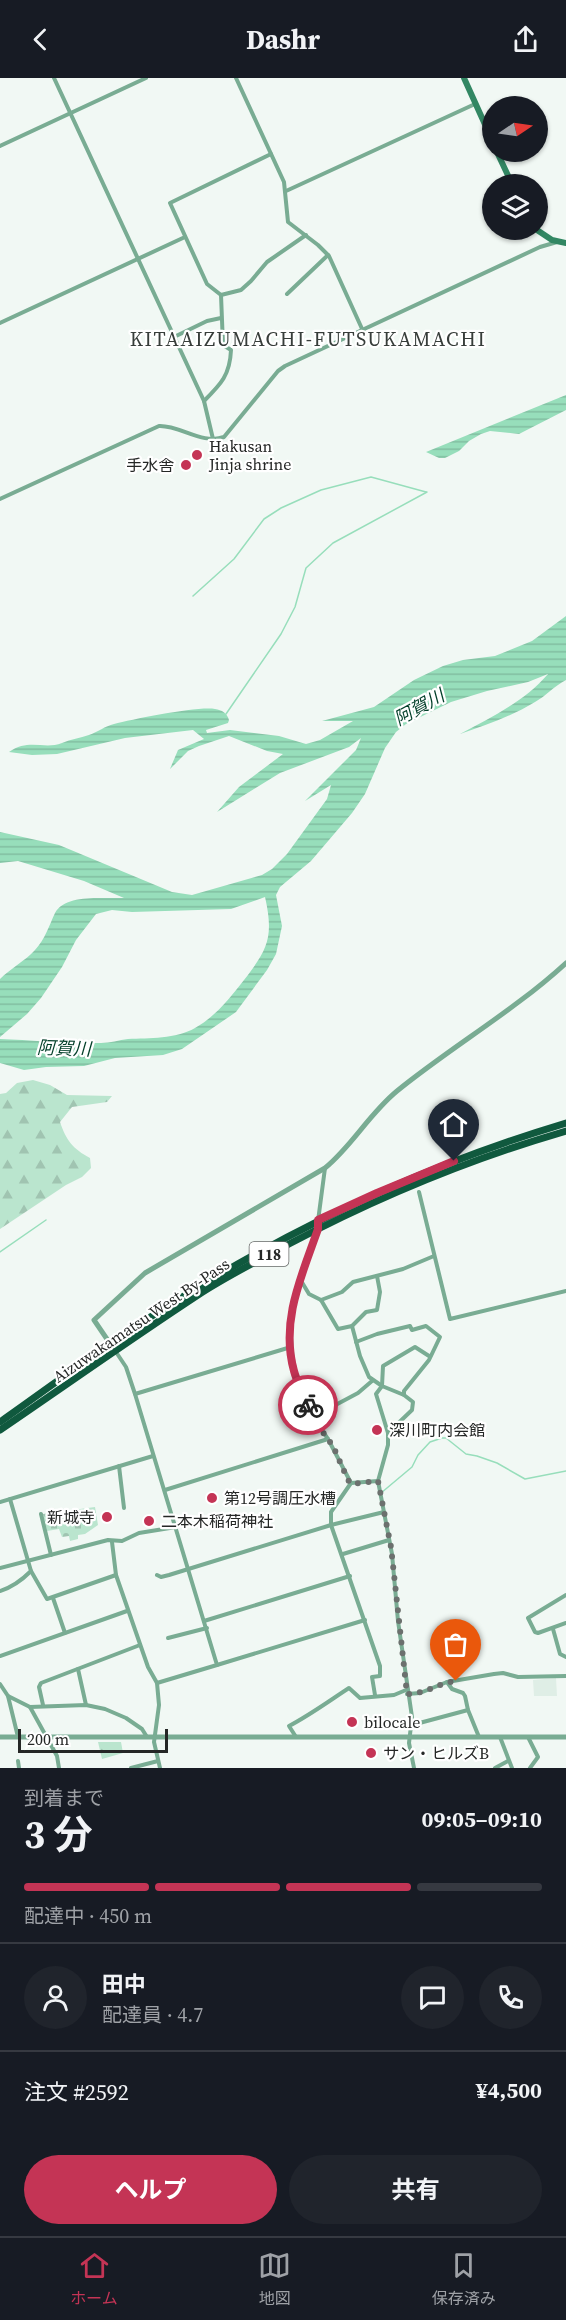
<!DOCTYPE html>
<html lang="ja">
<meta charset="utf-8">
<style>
body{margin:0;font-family:"Source Serif 4","Noto Sans JP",serif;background:#20242c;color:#f1f3f6;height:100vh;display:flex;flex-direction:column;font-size:22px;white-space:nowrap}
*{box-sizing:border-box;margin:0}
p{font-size:20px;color:#9ea1a6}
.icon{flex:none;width:33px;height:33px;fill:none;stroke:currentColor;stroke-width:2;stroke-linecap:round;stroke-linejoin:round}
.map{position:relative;height:1690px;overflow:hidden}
.details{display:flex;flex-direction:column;background:#171b24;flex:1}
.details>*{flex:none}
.needle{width:39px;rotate:77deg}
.buttons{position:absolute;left:482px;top:18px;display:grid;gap:12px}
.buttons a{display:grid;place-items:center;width:66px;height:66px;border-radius:50%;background:#171b24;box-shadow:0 2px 4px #0004;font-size:30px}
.scale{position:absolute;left:18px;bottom:15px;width:150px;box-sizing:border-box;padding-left:6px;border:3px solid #252726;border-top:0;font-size:16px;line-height:21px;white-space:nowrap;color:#252726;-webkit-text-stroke:4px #fff;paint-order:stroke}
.pin{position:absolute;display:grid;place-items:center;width:51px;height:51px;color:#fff;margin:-62px -26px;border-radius:50% 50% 50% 0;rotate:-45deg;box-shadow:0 0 6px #0007}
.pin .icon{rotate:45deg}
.courier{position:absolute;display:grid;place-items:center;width:60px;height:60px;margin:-30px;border:4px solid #c43455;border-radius:50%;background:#fff;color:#222;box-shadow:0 2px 8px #0007}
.overview em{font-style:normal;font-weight:700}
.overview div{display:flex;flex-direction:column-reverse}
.overview{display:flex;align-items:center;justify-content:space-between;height:102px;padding:0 24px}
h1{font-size:39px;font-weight:700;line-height:45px}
.bar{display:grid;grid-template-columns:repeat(4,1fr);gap:9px 6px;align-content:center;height:72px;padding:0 24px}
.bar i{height:8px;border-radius:4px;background:#363941}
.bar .current{background:#c43455}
.bar p{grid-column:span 4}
.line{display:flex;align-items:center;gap:15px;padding:0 24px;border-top:2px solid #363941}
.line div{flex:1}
.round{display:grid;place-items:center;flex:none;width:63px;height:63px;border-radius:32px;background:#20242c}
.cta{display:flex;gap:12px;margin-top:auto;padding:12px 24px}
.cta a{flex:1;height:69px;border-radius:36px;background:#c43455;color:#fff;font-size:24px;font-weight:700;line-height:69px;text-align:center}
.cta a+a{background:#20242c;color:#f1f3f6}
header{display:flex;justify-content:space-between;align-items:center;height:78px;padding:0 24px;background:#171b24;font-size:27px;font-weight:700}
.dock{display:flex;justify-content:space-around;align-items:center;height:84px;border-top:2px solid #363941;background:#171b24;font-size:16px;color:#9ea1a6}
.dock a{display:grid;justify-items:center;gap:3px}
.dock .current{color:#c43455}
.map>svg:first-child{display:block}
.built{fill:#dfeee6}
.grass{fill:url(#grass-tufts)}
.forest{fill:url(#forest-firs)}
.cemetery{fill:url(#cemetery-stones)}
.water{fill:url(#water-rules)}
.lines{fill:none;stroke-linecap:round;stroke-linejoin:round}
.stream{stroke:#97debb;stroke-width:1.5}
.minor{stroke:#79ac93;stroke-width:4}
.tertiary{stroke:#79ac93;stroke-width:5}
.secondary{stroke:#328763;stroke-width:6}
.trunk{stroke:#10593e;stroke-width:7}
.done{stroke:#6c706e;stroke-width:6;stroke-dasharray:0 10.8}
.route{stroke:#c43455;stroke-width:8}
.poi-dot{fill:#c43455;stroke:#fff;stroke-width:2}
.labels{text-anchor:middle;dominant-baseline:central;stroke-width:4.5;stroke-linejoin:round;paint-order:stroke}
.shield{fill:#fff;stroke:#666867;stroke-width:1.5}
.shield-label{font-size:15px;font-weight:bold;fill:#252726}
.poi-label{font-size:16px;fill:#252726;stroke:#fff;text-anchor:start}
.street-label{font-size:16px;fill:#252726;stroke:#fff}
.water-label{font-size:18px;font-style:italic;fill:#023f29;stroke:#fff}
.quarter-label{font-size:20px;letter-spacing:1.5px;fill:#373d3a;stroke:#fff}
</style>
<header><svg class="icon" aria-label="back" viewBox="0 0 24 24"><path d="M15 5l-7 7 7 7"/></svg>Dashr<svg class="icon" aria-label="share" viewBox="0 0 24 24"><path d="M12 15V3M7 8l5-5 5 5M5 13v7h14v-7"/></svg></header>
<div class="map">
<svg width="566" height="1690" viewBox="0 0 566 1690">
<defs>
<pattern id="grass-tufts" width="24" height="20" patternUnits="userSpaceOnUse" patternTransform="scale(1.5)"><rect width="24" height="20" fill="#bae5ce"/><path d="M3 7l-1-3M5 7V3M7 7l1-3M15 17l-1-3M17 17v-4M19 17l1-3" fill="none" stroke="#a0c4b1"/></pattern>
<pattern id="forest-firs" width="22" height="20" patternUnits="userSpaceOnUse" patternTransform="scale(1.5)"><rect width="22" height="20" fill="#bae5ce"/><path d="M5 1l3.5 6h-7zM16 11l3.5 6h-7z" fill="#a0c4b1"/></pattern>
<pattern id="cemetery-stones" width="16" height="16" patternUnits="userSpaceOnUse" patternTransform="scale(1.5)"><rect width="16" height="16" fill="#bae5ce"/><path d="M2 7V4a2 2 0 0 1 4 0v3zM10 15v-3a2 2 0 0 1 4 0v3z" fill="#a0c4b1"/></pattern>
<pattern id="water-rules" width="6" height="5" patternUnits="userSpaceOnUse" patternTransform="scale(1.5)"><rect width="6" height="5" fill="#97debb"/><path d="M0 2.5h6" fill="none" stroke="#82bea1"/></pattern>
</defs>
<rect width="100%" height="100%" fill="#f1f8f4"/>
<path class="built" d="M556,1600L557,1618H534L533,1602Z"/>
<path class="grass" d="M98,1664H121L123,1675L102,1681Z"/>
<path class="forest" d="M33,1002L50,1007L67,1017L112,1018L107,1024L72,1029L60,1044C66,1062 73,1071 90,1080L91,1090L82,1099L66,1107L0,1151V1016L6,1015L17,1005Z"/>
<path class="cemetery" d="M95,1429L98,1447L85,1456L78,1457V1461L70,1463L69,1458L62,1459L59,1451L47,1453L43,1436Z"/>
<g class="water">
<path d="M566,317V332L519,356L490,353L481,356L469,363L459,373L445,380H439L426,374Z"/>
<path d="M566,538V602C554,608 546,618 535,624C512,638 486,647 460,656C492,639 525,623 548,596L528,604L487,613L451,624L406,646L396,654L385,670L365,716L352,735L311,783L280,809L276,817L282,848L276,876L267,892L236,934L182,971L163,977L115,980L84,988L46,989L24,992L0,985V961C33,962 67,966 101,965C110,965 119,962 128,961C149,960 176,961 195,950C215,939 230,920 244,902C268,871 274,859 265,819L231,831L132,834L112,832L96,836L76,862L62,889L41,920L27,936L0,959V901C11,890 25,883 35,872C45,861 49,848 55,835C65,815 106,821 124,820L84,803L18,783L0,785V754L59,767L172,814L192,817L262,797L272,791L287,776L327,721L331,707L305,723L356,672L361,660L349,669L280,695L217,734L239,709L283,676L267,673L229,658L199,668L188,673L170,691L178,672L204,661L193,652L125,660L57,676L32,677L9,674C29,660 44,672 62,665C71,661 80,660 89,657C98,654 105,648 114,646C134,641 198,628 215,631C222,632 227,635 229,642L228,645L206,652L207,655L230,652L279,658L306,666L320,662L353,643H322L374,629L414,602L443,588L463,582L495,578L532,563Z"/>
</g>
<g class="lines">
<g class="stream">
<path d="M193,518L234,481L264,441L281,430L321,412L371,399L426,414"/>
<path d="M226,636L281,556L295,529L306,490L333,465L427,414"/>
<path d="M0,1174L46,1142"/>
<path d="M381,1415L412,1389L418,1377L430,1364L442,1360H446L466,1376L477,1378L497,1385L525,1401L566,1393"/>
</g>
<g class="minor">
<path d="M54,0L204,323L213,361"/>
<path d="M236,0L284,104L288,144L318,167L329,178L363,253"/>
<path d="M0,68L146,0"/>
<path d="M271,76L170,125L207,206L221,217L241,212L251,203L267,184L306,157"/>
<path d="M286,113L475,26"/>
<path d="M287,216L328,177"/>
<path d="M0,245L185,159"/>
<path d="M174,259L207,243L221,240"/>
<path d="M204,323C221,306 230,297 231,272L223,267L221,217"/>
<path d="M0,421L159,348C180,347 202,367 224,359L278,293L285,288L540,169L557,164"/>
<path d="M419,1114L450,1241L566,1213"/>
<path d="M318,1143L325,1090"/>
<path d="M317,1153L300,1201L309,1216L321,1222L338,1251L352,1248L360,1278L369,1299L382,1308L376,1316L388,1355V1367L378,1403L392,1476L398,1543L412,1639L409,1665L414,1690"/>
<path d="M300,1201C281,1260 292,1312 328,1361"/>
<path d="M321,1222L342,1214L353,1204L403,1191L434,1178"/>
<path d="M352,1248L366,1234L377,1232L380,1214L377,1198"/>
<path d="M356,1264L377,1256L410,1248L412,1252L426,1248L440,1259L429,1282L404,1313V1317L413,1324L412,1332L388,1355"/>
<path d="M116,1274L126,1289L135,1316L217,1587L157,1605"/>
<path d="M135,1316L291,1269"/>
<path d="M404,1317L382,1308L383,1288L415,1269L429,1278"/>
<path d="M313,1339L358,1315L372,1303"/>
<path d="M119,1388L124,1430"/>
<path d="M351,1405L378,1403"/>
<path d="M165,1412L328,1361L351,1405L331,1434V1447L380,1588V1598L372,1599L375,1617"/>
<path d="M0,1424L153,1378"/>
<path d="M41,1436L51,1477"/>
<path d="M112,1464L116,1497L148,1589L157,1605L159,1627L154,1664L160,1690"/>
<path d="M343,1476L389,1462"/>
<path d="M0,1490L108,1462L122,1463L139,1455L176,1449"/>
<path d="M31,1493L47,1521L116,1497"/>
<path d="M157,1497L161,1499L169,1497L331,1447L384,1434"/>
<path d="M0,1513C13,1509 22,1502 31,1493L10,1421"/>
<path d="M566,1517L528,1540L535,1554L538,1555L566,1545"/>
<path d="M53,1520L65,1555"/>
<path d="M204,1543L350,1498"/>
<path d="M553,1551L560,1576L566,1579"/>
<path d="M168,1560L207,1550"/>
<path d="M0,1578L127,1533"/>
<path d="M217,1587L365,1542"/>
<path d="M78,1591L86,1627"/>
<path d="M447,1604L452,1611L463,1615L465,1618L468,1632L479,1659"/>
<path d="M0,1606L8,1618L18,1659"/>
<path d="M407,1616L420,1615L447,1604L494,1596L503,1595L518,1599L566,1598"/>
<path d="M8,1618L30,1629L86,1627L105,1631L126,1640L142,1651L147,1659"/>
<path d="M43,1627L39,1609L41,1605L140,1567"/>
<path d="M30,1629L57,1678L59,1690"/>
<path d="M412,1647L468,1632"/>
<path d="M296,1659L289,1648C310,1637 329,1623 349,1610L360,1620L394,1617L406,1612"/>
<path d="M500,1659L512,1690"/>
<path d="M528,1659L538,1679L530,1690"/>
<path d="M18,1683L19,1690"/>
<path d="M131,1690L158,1683"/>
<path d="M495,1690L508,1683"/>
</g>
<g class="tertiary">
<path d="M111,1267L94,1242L145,1195L325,1090C352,1068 369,1036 397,1013C451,969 515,932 566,885"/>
<path d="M0,1659H566"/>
</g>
<g class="secondary">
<path d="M464,0L492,62"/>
<path d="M497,74L512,106"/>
<path d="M537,152L552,162L566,165"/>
</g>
<g class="trunk">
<path d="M0,1344C57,1304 112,1262 171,1226C295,1148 426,1087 566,1045"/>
<path d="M0,1352C66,1307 131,1261 198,1217C227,1198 259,1182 289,1166C378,1119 470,1081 566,1053"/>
</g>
</g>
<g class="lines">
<path class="done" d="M308,1327L319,1349L333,1368L348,1402L351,1406L378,1403L391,1469L407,1616C425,1616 439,1605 456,1603"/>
<path class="route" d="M308,1327C304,1316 297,1305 294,1293C280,1243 302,1197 318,1151V1142L377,1115L454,1083"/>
</g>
<g class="poi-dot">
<circle cx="197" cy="377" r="6"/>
<circle cx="186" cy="387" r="6"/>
<circle cx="377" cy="1352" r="6"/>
<circle cx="212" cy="1420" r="6"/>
<circle cx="107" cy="1439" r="6"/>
<circle cx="149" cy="1443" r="6"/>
<circle cx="352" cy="1644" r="6"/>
<circle cx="371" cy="1675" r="6"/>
</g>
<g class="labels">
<rect class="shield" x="249.5" y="1164" width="39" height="24" rx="4.5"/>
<g class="shield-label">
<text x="269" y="1176">118</text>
</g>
<g class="poi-label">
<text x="209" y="368">Hakusan<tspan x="209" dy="18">Jinja shrine</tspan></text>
<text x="174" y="387" text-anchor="end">手水舎</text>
<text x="389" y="1352">深川町内会館</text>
<text x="224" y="1420">第12号調圧水槽</text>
<text x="95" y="1439" text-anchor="end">新城寺</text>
<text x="161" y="1443">二本木稲荷神社</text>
<text x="364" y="1644">bilocale</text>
<text x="383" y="1675">サン・ヒルズB</text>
</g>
<g class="street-label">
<text transform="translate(141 1242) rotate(-34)">Aizuwakamatsu West By-Pass</text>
</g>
<g class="water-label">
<text transform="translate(419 629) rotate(-29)">阿賀川</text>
<text transform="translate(64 970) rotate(2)">阿賀川</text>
</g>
<g class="quarter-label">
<text x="308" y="261">KITAAIZUMACHI-FUTSUKAMACHI</text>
</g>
</g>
</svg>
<div class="buttons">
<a><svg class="needle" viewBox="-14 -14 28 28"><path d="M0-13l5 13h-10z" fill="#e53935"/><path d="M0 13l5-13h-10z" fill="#9ea1a6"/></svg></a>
<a><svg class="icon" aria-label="layers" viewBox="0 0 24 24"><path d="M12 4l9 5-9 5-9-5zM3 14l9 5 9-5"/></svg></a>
</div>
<div class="scale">200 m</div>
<div class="pin" style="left:456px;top:1603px;background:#ea580c"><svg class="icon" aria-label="bag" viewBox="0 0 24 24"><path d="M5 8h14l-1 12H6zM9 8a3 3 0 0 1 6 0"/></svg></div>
<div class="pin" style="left:454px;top:1083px;background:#1f2937"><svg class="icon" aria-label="home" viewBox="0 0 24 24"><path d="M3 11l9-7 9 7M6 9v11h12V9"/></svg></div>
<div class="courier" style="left:308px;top:1327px"><svg class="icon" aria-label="bike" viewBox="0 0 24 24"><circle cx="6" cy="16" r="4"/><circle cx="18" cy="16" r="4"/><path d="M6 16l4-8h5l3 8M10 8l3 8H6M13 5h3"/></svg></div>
</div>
<section class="details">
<div class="overview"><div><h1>3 分</h1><p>到着まで</p></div><em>09:05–09:10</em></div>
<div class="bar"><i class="current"></i><i class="current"></i><i class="current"></i><i></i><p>配達中 · 450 m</p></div>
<div class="line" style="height:108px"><a class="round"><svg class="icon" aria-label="person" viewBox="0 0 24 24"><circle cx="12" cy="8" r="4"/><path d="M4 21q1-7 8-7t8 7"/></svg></a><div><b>田中</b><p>配達員 · 4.7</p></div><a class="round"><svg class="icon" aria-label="chat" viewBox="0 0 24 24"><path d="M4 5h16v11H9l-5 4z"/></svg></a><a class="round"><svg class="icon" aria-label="phone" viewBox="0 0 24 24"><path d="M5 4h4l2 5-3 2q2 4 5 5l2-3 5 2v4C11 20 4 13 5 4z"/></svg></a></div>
<div class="line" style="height:78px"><div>注文 #2592</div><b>¥4,500</b></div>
<div class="cta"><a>ヘルプ</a><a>共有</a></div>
</section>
<nav class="dock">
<a class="current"><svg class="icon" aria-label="home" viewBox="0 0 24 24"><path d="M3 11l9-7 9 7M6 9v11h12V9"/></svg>ホーム</a>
<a><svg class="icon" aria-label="map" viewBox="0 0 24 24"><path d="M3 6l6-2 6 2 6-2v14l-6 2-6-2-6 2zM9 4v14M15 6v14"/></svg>地図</a>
<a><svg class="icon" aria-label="saved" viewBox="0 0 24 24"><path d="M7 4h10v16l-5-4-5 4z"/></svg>保存済み</a>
</nav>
